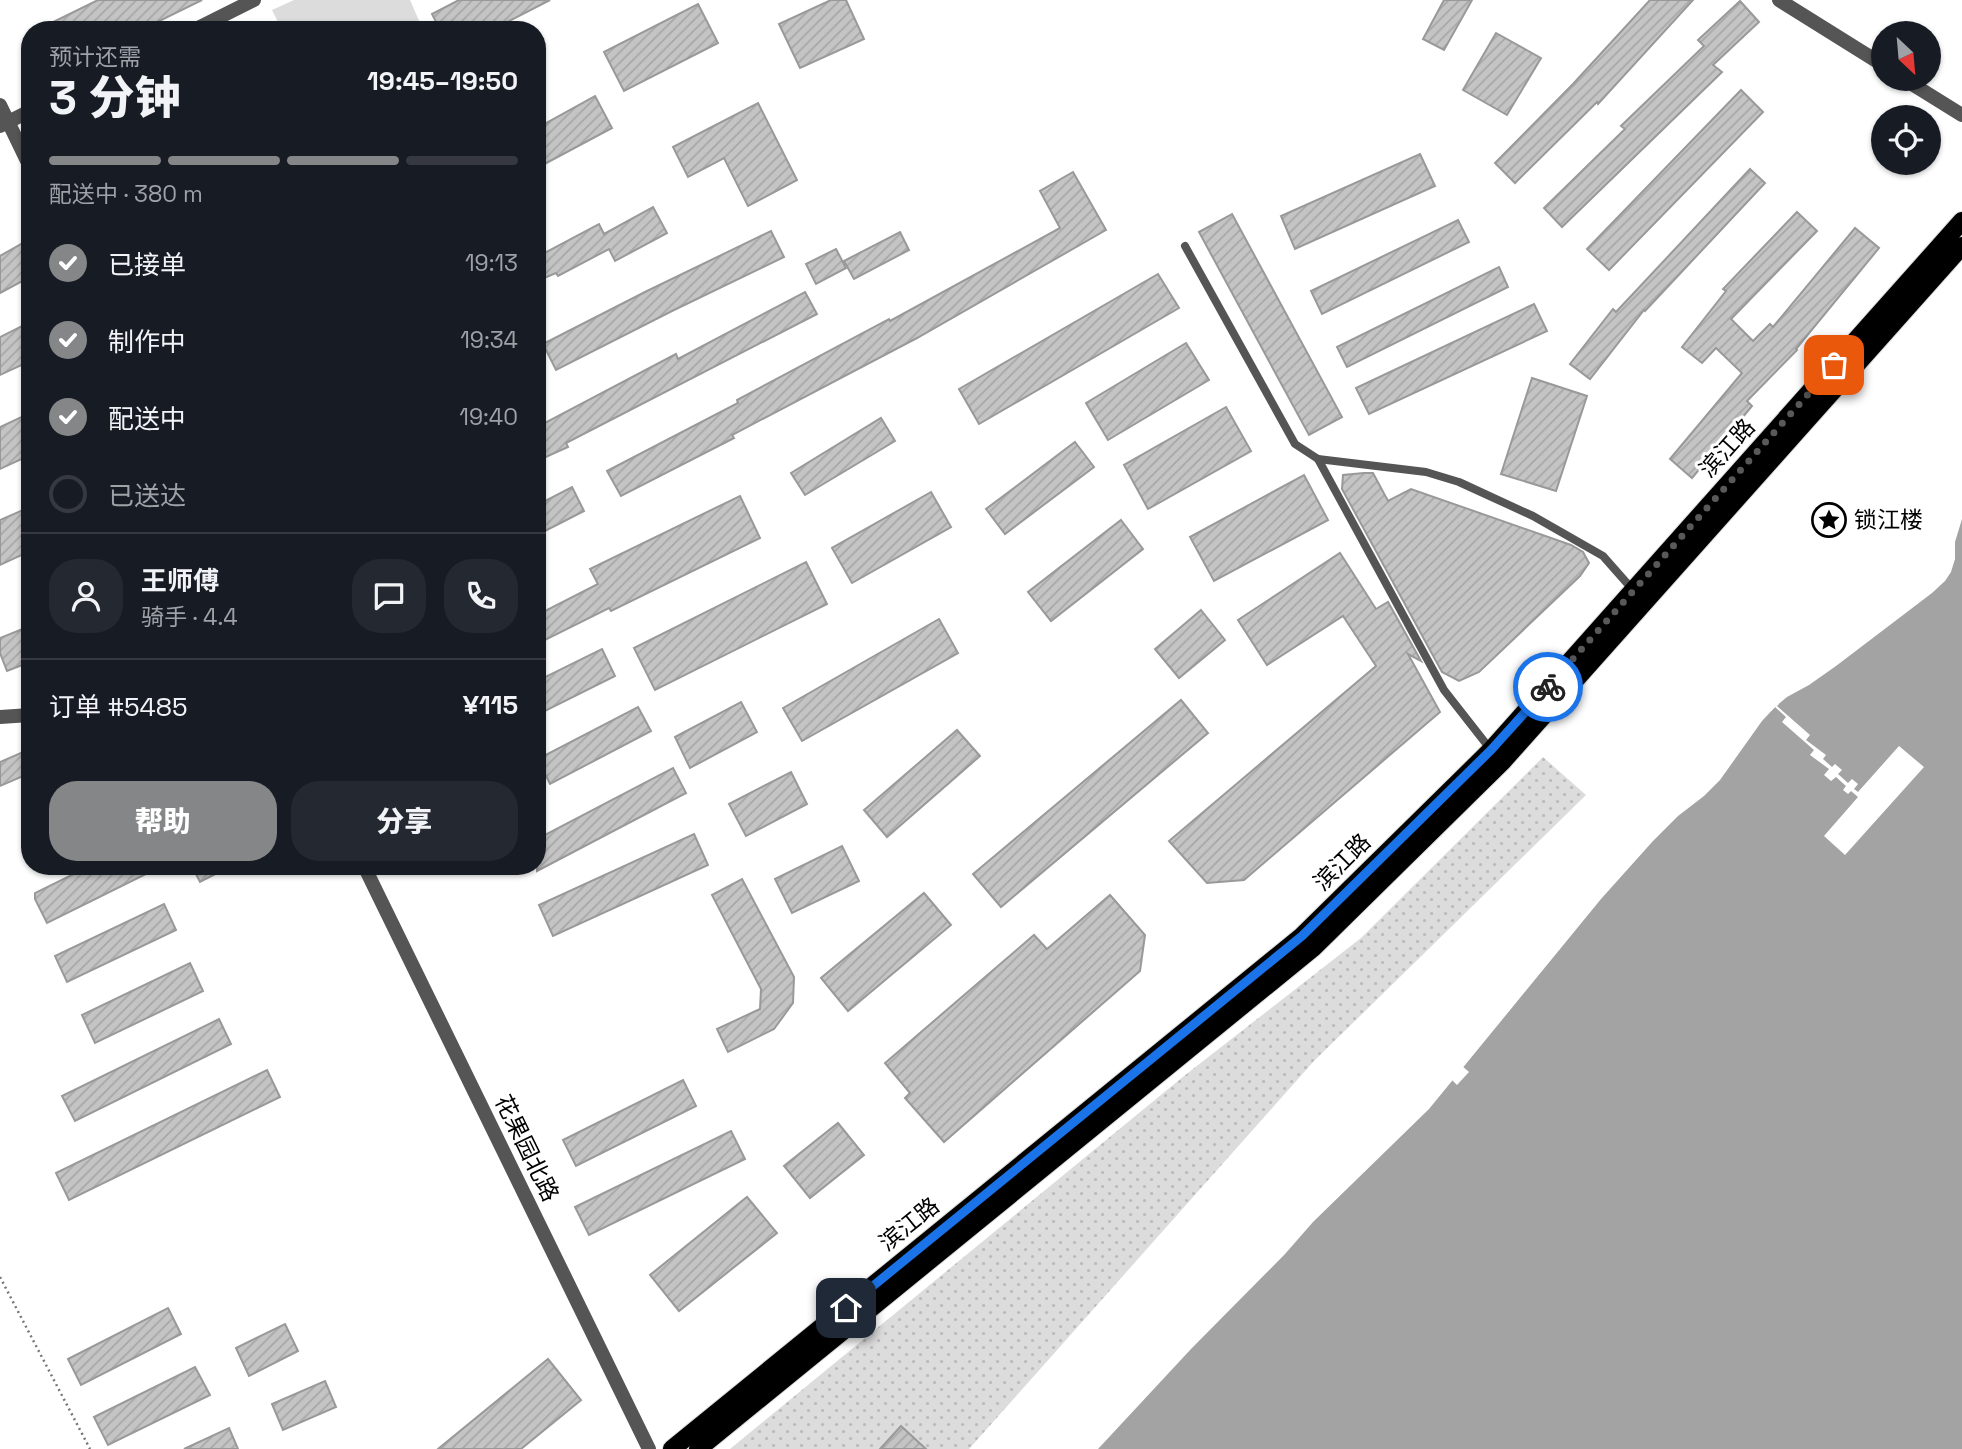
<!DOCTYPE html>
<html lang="zh">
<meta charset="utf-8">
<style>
body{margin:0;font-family:"Space Grotesk","Noto Sans SC",sans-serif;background:#242831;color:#f1f3f6;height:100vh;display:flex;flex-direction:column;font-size:26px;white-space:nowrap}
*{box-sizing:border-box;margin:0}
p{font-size:23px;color:#9ea1a6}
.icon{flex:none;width:38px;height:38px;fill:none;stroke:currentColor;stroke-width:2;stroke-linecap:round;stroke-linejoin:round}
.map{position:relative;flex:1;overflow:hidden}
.details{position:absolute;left:21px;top:21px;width:525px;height:854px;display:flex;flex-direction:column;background:#171b24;border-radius:28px;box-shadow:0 2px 5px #0004}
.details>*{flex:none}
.needle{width:46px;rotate:154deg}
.buttons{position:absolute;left:1871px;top:21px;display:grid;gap:14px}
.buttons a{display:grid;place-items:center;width:70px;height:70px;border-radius:50%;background:#171b24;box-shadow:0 2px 5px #0004;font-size:35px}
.pin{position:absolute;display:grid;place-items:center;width:60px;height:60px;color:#fff;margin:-30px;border-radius:14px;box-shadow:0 4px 10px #0006}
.courier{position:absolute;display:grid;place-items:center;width:70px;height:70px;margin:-35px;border:5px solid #1a73e8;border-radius:50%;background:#fff;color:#222;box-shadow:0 2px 9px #0007}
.head em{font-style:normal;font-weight:800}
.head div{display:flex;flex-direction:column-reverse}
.head{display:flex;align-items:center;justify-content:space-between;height:119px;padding:0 28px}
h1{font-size:46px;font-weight:800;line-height:52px}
.bar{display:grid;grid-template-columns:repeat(4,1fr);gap:10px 7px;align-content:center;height:84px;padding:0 28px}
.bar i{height:9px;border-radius:5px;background:#363941}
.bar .active{background:#858687}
.bar p{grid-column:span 4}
.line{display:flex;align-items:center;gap:18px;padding:0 28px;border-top:2px solid #363941}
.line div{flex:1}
.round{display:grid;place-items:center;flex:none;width:74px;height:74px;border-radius:28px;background:#242831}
ol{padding:0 28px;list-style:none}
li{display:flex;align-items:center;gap:21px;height:77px}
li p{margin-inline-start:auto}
li .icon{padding:7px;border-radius:50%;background:#858687;color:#fff;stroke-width:4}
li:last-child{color:#9ea1a6}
li i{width:38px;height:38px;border:4px solid #363941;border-radius:50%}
.primary-button{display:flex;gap:14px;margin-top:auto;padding:14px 28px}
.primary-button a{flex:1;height:80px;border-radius:28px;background:#858687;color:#fff;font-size:28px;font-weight:800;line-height:80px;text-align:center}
.primary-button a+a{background:#242831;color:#f1f3f6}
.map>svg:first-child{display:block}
.grass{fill:url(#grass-dots)}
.pitch{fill:#dcdcdc}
.water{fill:#a3a3a3}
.pier{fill:#fff}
.building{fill:url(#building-hatch);stroke:#999;stroke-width:2}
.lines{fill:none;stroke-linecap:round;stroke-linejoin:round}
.primary-casing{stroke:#dbdbdb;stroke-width:20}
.path{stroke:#777;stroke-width:2.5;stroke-dasharray:2 3.5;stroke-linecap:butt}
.service{stroke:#555;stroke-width:8}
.minor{stroke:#555;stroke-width:14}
.tertiary{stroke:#555;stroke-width:14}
.primary{stroke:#000;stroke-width:18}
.done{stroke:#595959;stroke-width:7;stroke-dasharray:0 12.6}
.route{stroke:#1a73e8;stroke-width:9}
.labels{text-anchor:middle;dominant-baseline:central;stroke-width:6;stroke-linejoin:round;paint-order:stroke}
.street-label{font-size:23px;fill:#000;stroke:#fff}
.poi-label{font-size:23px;fill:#000;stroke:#fff;text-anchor:start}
</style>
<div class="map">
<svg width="1962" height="1449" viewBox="0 0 1962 1449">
<defs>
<pattern id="grass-dots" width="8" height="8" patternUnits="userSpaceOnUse" patternTransform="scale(1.75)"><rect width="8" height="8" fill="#dcdcdc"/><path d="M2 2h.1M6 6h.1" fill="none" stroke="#bbb" stroke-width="1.8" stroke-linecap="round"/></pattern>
<pattern id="building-hatch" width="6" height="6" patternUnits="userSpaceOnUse" patternTransform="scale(1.75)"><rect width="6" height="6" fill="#c4c4c4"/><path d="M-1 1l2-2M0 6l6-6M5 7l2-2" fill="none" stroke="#a7a7a7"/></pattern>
</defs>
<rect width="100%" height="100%" fill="#fff"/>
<path class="grass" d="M1543,757L1586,795L1314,1061L969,1449H730L1184,1076L1361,938Z"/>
<path class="pitch" d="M294,0H410L423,30H282L272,10Z"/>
<path class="water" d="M1962,519V1449H1098L1191,1349L1285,1254L1313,1222L1429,1109L1601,899L1653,841L1678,816L1704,796L1720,780L1762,721L1775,707L1787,697L1809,685L1836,666L1932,593L1945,581L1951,572L1955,559V542Z"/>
<g class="pier">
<path d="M1776,701L1779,704L1777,706L1810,735L1806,740L1826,755L1823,759L1832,767L1835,764L1842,770L1838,774L1848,783L1852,779L1858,784L1854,789L1858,792L1899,746L1924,767L1845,855L1824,836L1858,797L1851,791L1848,794L1843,790L1846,786L1836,777L1831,781L1824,775L1829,769L1810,755L1814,750L1782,722L1786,717L1775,707L1771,711L1768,709Z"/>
<path d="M1461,1065L1469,1072L1457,1085L1450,1078Z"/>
</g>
<g class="building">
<path d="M98,0H202L141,30H37Z"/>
<path d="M459,0H550L492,30H440L432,14Z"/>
<path d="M831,0H846L864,39L800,68L779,24Z"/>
<path d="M1444,0H1472L1444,50L1423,39Z"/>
<path d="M1650,0H1693L1598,104L1597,102L1515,183L1495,163L1573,84Z"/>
<path d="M1740,1L1759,22L1713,65L1722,72L1562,227L1544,208L1625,129L1621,126L1704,46L1698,40Z"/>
<path d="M698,4L718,43L624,91L604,52Z"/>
<path d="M1496,33L1541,58L1507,115L1463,90Z"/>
<path d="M1741,90L1763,112L1609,270L1587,249Z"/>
<path d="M595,96L612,128L537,168V128Z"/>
<path d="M758,103L797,180L748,206L724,158L688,177L673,147Z"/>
<path d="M1420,154L1435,186L1295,249L1281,216Z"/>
<path d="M1750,169L1765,183L1645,311L1644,310L1590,379L1570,364L1613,309L1616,312Z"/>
<path d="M1073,172L1106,230L917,338L732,435L734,438L621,496L607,471L738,403L737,400L889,319L890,321L1060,228L1040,191Z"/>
<path d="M653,207L667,233L615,261L609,249L558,276L556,273L537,281V257L599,224L604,234Z"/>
<path d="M1797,212L1817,231L1731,319L1753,341L1770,324L1773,327L1855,228L1879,248L1796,349L1797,350L1747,401L1752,406L1692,478L1670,459L1742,373L1716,348L1702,363L1682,347L1726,291L1723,289Z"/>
<path d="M1232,214L1342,417L1309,435L1199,232Z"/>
<path d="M1458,220L1469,242L1322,314L1311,291Z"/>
<path d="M771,231L784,257L672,311L556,370L543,344L647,291Z"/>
<path d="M900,232L909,250L854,279L844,261Z"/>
<path d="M30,239V277L0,293V256Z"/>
<path d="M836,249L846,268L816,284L806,264Z"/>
<path d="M1499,267L1508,287L1347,367L1337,347Z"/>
<path d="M1158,274L1179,308L979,424L959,389Z"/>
<path d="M805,292L817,314L566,443L568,447L537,461V427L676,354L678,359Z"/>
<path d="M1534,304L1547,331L1369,414L1356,388Z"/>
<path d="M30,322V361L0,375V337Z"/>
<path d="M1186,343L1209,380L1108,440L1086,403Z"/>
<path d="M1532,378L1587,396L1556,491L1501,474Z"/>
<path d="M1226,407L1251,451L1148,509L1124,465Z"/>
<path d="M30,413V455L0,469V427Z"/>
<path d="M881,418L895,441L805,495L791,473Z"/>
<path d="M1075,442L1094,467L1005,534L986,509Z"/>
<path d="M1364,473H1373L1388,501L1411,489L1571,545L1583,552L1589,563L1580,576L1479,672L1459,681L1442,672L1342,489L1343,475Z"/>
<path d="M1304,475L1328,520L1214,581L1190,537Z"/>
<path d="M572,487L584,511L537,535V505Z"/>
<path d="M931,492L951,527L852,583L832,548Z"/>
<path d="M740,496L760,538L611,611L609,608L537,644V615L598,584L590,569Z"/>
<path d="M30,507V551L0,565V520Z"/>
<path d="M1121,520L1143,549L1051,621L1028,592Z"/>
<path d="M1340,553L1376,609L1388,602L1421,661L1408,654L1440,712L1244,880L1207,883L1169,841L1376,666L1343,616L1267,665L1238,620Z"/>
<path d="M806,562L827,604L655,690L634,648Z"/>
<path d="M1201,610L1225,640L1179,678L1155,649Z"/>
<path d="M939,619L958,653L802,741L783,708Z"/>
<path d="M30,626V662L7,671L0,653V638Z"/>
<path d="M602,649L615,676L537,715V681Z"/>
<path d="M1181,700L1208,733L1001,907L973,874Z"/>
<path d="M741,702L757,732L690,768L675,737Z"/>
<path d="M638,707L651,731L550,784L538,759Z"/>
<path d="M957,730L980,756L887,837L864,810Z"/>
<path d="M30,749V773L0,786V762Z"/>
<path d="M673,768L686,793L537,871V839Z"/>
<path d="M791,772L807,804L746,836L729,804Z"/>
<path d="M694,834L708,865L553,936L539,905Z"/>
<path d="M842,846L859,881L792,913L775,879Z"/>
<path d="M90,866H162L47,923L35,899V893Z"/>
<path d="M192,866H231L200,882Z"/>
<path d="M742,879L794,977L793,1003L774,1029L728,1052L717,1029L760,1009L761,989L712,895Z"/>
<path d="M924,893L951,925L848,1011L821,978Z"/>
<path d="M1110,895L1145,935L1140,971L944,1142L905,1098L910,1093L885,1063L1034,935L1047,949Z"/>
<path d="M164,904L176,930L67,982L55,956Z"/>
<path d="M190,963L203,991L95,1043L82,1015Z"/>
<path d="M219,1019L231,1044L75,1121L62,1096Z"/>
<path d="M267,1070L280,1097L69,1200L56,1173Z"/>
<path d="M683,1080L696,1106L576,1166L563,1140Z"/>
<path d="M838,1123L864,1155L810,1198L784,1166Z"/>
<path d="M731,1131L745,1159L589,1235L575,1207Z"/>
<path d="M747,1197L777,1233L679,1311L650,1275Z"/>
<path d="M168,1308L181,1334L81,1385L68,1359Z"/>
<path d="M285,1324L298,1351L249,1376L236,1348Z"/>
<path d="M548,1359L581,1400L521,1449H438Z"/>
<path d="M195,1367L210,1395L108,1445L94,1417Z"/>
<path d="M325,1381L336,1407L283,1430L272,1404Z"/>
<path d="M901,1426L926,1449H880Z"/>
<path d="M229,1428L238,1449H184Z"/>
</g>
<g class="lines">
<g class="primary-casing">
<g id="primary">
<path d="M672,1449L1302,936L1491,750L1962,221"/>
<path d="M698,1449L1313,948L1503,761L1962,246"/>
</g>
</g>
<path class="path" d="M0,1277L90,1449"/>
<g class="service">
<path d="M1185,246L1295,444L1318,459L1426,472L1459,482L1533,516L1603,556L1633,590"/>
<path d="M1318,459L1444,690L1491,750"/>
</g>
<g class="minor">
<path d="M1779,0L1883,65"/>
<path d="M194,30L254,0"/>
<path d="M1904,79L1962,115"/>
<path d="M0,126L30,111"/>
<path d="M0,717L30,715"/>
</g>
<g class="tertiary">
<path d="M0,105L30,167"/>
<path d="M364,866L649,1449"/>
</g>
<use href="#primary" class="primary"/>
</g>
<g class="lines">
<path class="done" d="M1548,687L1834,365"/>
<path class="route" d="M846,1308L1302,936L1491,750L1548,687"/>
</g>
<defs>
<g id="sight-ring" transform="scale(1.75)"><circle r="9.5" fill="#fff" stroke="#000" stroke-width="1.5"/><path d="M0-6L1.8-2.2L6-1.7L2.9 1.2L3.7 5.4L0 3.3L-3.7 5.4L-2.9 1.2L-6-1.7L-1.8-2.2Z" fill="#000"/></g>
</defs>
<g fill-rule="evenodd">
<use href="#sight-ring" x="1829" y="520"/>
</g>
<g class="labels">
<g class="street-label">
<text transform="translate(1727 448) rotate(-48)">滨江路</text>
<text transform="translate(1342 862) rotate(-45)">滨江路</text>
<text transform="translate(527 1148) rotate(64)">花果园北路</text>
<text transform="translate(909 1224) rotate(-39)">滨江路</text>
</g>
<g class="poi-label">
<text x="1854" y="520">锁江楼</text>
</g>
</g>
</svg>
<div class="buttons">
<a><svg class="needle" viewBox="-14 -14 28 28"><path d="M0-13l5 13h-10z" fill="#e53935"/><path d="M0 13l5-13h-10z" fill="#9ea1a6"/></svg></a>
<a><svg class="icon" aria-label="locate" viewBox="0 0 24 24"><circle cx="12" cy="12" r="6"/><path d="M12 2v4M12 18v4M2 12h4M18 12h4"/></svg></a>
</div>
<div class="pin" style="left:1834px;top:365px;background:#ea580c"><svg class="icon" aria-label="bag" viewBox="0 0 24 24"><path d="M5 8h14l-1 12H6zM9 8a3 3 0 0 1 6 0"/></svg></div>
<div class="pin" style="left:846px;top:1308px;background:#1f2937"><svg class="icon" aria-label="home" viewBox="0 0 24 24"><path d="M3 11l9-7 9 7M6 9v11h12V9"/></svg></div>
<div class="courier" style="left:1548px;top:687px"><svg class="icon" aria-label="bike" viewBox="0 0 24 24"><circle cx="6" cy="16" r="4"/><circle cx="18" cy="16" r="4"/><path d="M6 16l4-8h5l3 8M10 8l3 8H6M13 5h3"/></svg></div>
<section class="details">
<div class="head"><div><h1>3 分钟</h1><p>预计还需</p></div><em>19:45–19:50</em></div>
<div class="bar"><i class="active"></i><i class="active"></i><i class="active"></i><i></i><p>配送中 · 380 m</p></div>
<ol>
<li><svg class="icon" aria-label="check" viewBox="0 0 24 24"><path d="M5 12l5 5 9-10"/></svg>已接单<p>19:13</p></li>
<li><svg class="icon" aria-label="check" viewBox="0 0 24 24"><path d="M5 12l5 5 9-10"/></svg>制作中<p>19:34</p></li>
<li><svg class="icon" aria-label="check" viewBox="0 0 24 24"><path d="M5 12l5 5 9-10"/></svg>配送中<p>19:40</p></li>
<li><i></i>已送达</li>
</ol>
<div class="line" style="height:126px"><a class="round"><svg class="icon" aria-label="person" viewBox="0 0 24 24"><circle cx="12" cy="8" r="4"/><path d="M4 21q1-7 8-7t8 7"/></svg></a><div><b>王师傅</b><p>骑手 · 4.4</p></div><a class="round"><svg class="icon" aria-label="chat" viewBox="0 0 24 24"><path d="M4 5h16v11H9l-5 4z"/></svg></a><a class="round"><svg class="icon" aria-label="phone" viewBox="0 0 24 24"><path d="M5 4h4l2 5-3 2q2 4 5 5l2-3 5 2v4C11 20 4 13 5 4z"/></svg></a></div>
<div class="line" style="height:91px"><div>订单 #5485</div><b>¥115</b></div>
<div class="primary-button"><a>帮助</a><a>分享</a></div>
</section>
</div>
